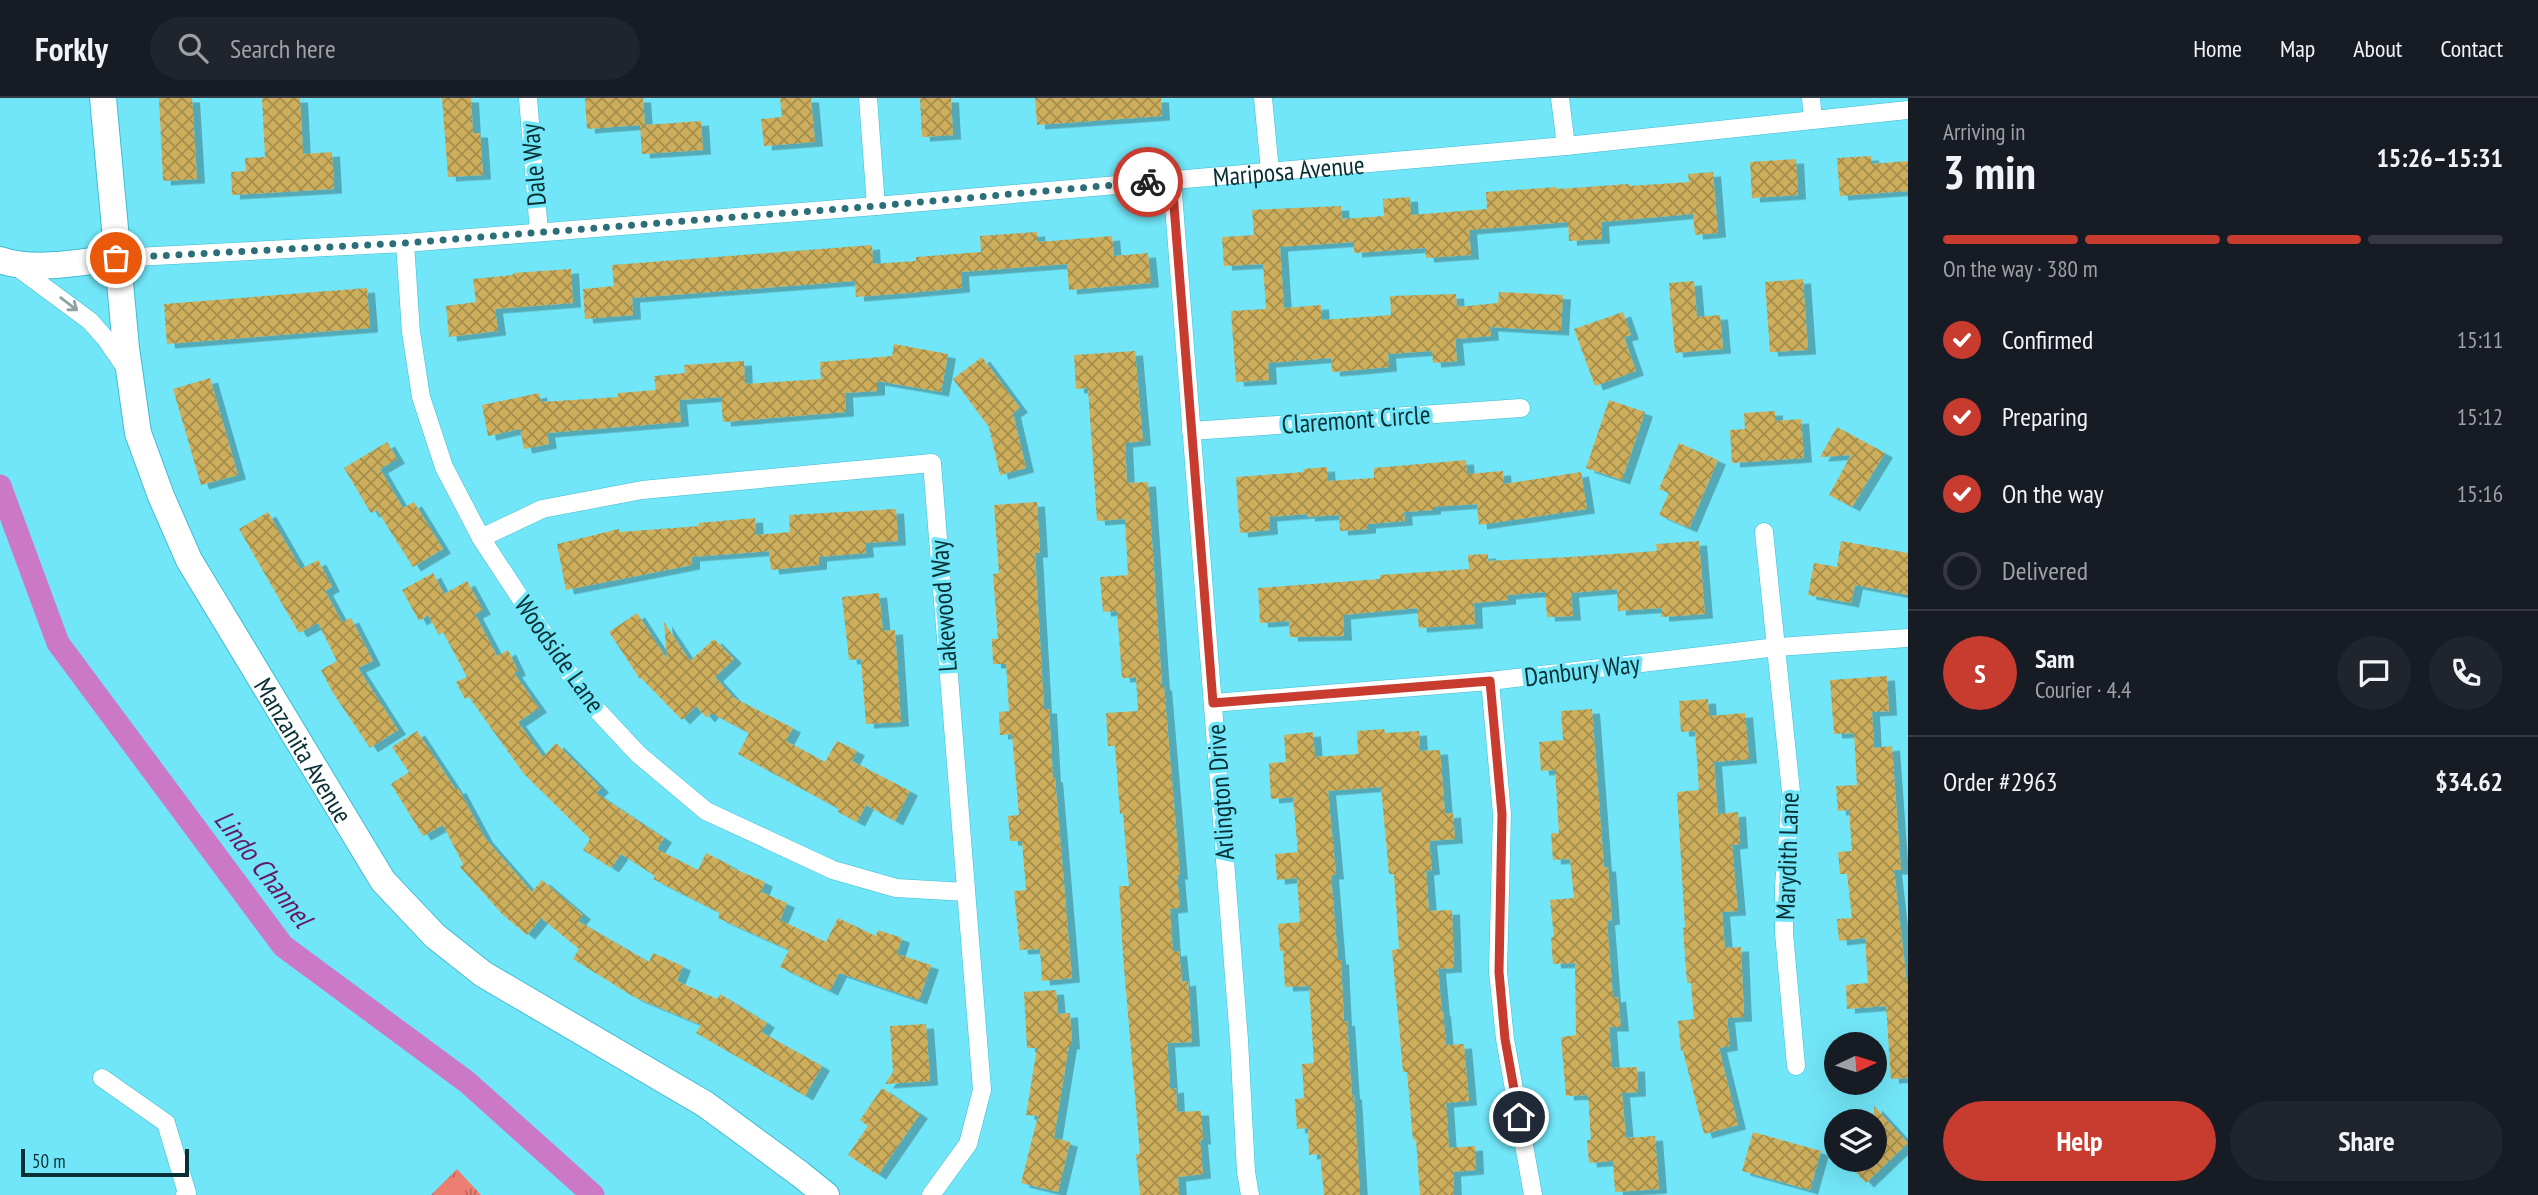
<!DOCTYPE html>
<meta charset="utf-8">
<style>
body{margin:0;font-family:"PT Sans Narrow",sans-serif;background:#20242c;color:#f1f3f6;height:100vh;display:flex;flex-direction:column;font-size:26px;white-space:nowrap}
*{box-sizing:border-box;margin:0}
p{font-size:23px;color:#9ea1a6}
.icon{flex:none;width:38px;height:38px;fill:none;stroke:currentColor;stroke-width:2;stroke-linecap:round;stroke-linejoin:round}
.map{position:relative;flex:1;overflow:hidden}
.details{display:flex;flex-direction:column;background:#171b24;width:630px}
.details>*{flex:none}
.needle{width:46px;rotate:86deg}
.controls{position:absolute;left:1824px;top:934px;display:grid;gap:14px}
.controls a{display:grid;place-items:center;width:63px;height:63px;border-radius:50%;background:#171b24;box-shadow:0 7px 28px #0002;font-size:35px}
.scale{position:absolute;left:21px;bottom:18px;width:168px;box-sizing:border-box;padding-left:7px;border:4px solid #072f34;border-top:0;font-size:19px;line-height:24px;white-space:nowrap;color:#072f34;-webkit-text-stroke:5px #71e6f8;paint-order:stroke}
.pin{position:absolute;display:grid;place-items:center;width:60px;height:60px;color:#fff;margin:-30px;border:4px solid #fff;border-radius:50%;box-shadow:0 2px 7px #0007}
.courier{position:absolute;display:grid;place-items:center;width:70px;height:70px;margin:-35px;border:5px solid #c83b2f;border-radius:50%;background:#fff;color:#222;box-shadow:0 2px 9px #0007}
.summary em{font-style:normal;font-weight:700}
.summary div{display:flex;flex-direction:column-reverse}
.summary{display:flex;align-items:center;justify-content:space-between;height:119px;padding:0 35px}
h1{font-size:46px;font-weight:700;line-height:52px}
.bar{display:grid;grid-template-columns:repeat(4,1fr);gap:10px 7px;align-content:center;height:84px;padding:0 35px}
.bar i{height:9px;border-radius:5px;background:#363941}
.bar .on{background:#c83b2f}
.bar p{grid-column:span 4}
.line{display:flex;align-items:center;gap:18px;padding:0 35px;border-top:2px solid #363941}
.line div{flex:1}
.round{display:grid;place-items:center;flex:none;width:74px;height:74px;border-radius:37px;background:#20242c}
ol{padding:0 35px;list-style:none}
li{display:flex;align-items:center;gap:21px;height:77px}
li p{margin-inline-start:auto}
li .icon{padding:7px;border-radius:50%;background:#c83b2f;color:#fff;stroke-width:4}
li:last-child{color:#9ea1a6}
li i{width:38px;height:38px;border:4px solid #363941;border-radius:50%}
.cta{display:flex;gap:14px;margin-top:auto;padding:14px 35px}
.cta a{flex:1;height:80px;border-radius:42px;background:#c83b2f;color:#fff;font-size:28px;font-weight:700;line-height:80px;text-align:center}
.cta a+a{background:#20242c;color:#f1f3f6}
header{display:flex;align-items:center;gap:42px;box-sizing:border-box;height:98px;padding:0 35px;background:#171b24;border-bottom:2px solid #363941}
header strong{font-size:33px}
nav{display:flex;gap:38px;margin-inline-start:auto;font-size:24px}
.search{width:490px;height:63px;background:#20242c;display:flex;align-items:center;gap:18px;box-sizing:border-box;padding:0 24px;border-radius:38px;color:#9ea1a6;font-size:26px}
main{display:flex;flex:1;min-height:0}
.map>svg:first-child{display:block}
.park{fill:url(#park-tufts)}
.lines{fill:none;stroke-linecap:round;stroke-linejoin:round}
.canal{stroke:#cb79c7;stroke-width:23}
.building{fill:url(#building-cross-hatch);filter:url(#shadow)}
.street-casing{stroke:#41bbcd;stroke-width:19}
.secondary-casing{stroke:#41bbcd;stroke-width:28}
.street{stroke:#fff;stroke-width:18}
.secondary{stroke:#fff;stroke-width:26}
.oneway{stroke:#8fa1a4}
.done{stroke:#2c6f79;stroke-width:7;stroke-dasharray:0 12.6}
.route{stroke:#c83b2f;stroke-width:9}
.labels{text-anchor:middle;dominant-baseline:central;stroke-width:7;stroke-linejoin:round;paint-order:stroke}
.street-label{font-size:26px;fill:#072f34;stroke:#71e6f8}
.water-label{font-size:28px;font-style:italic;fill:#641962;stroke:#71e6f8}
</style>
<header>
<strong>Forkly</strong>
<div class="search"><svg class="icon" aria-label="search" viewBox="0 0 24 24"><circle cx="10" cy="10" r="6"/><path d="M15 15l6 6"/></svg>Search here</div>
<nav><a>Home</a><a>Map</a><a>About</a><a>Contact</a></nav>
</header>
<main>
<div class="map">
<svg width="1908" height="1097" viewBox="0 0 1908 1097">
<defs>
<pattern id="park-tufts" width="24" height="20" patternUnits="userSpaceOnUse" patternTransform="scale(1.75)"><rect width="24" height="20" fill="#ec7f71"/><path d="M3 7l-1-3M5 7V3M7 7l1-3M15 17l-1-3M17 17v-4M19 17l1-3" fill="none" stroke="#bd685e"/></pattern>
<pattern id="building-cross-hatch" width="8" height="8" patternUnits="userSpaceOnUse" patternTransform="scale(1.75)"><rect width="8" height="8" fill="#cdae5c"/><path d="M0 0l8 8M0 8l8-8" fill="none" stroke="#a48e4d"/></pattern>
<filter id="shadow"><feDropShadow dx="8" dy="4.5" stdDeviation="0" flood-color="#0004"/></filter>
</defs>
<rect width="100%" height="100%" fill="#71e6f8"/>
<path class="park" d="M457,1071L481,1097H431Z"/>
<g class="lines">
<path class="canal" d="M0,388L58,545L283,848L467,984L593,1097"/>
</g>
<g class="building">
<path d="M159,0H192L197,81L163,83Z"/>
<path d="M262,0H300L303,56L332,54L334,91L232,97L231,74L246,73L245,60L265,59Z"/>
<path d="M442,0H471L473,35H480L483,77L448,79Z"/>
<path d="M585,0H643L645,27L701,23L703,52L642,56L640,27L587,31Z"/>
<path d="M780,0H811L815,44L764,48L761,21L782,19Z"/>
<path d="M920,0H951L953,37L922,39Z"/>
<path d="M1035,0H1161L1162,18L1037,27Z"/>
<path d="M1871,58V66L1908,63V93L1840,98L1837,60Z"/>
<path d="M1796,61L1798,97L1752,100L1750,64Z"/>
<path d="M1713,74L1718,135L1695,137L1693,116L1601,124L1602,141L1569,143L1568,124L1469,132L1471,157L1426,160L1425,150L1354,155V144L1280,149L1284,210L1321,207L1322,222L1391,217L1390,198L1456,196L1457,209L1498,205L1499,194L1563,197L1561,233L1490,229L1491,238L1455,241L1457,263L1433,265L1432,253L1388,256L1389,269L1357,272L1332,274L1331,260L1268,265L1269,282L1236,284L1231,213L1266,211L1263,166L1224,168L1222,139L1254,137L1252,112L1341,108L1342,121L1384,118L1383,101L1410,99L1411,117L1487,111L1486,94L1557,89V91L1629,86V88L1689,84L1688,76Z"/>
<path d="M1037,134L1038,144L1112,138L1114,158L1148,155L1151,185L1069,192L1067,166L961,174L962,190L908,195L856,199L855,183L632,200L633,217L585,221L583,191L614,188L612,167L872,147L873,166L916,163V159L981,154L980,138Z"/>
<path d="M571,171L573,205L495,211L498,233L449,239L446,208L476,204L473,181L513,177V175Z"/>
<path d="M1803,181L1808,252L1770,254L1765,184Z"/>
<path d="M1694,183L1697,219L1720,217L1723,251L1675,255L1669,185Z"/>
<path d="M367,190L370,230L167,246L164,206Z"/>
<path d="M1623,214L1631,237L1624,239L1636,273L1595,288L1574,231Z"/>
<path d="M894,246L948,256L941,294L877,283V293L845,295L846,314L723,324L721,299L679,302L681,324L547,335L549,346L524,351L520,331L488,338L482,307L539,295L541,304L618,299V295L656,292L654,278L685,275L684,267L744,263L745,286L821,281L820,264L892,258Z"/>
<path d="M1135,253L1143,343L1125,345L1127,385L1148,384L1162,588H1164L1180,777H1177L1180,810L1170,811L1173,854L1179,853L1182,884L1188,883L1192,944L1167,945L1170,991L1176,990L1177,1014L1201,1013L1203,1042H1200L1203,1076L1178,1079L1179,1097H1140L1136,1056H1140L1123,858L1119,788H1129L1123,715L1120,716L1115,648H1108L1106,615L1138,613L1136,579L1122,580L1117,513L1103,514L1100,479L1128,477L1125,421L1097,423L1088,290L1076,291L1074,257Z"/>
<path d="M982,259L1020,310L1013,315L1026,370L1000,377L989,329L953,281Z"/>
<path d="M210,280L238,377L201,387L173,291Z"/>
<path d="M1609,302L1645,314L1622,382L1586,370Z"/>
<path d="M1775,313V323L1801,321L1804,360L1732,365L1730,332L1745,331L1744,315Z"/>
<path d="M1837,329L1885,355L1852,409L1829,397L1851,357L1820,359Z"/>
<path d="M387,344L397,361L380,371L403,410L414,404L443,451L413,469L377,412L371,415L344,370Z"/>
<path d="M1679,345L1718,362L1689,430L1659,417L1669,395L1659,391Z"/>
<path d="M1466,362L1467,376L1503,373L1504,386L1581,374L1587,411L1479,427L1477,406L1433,409V412L1404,414L1405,423L1368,426V431L1340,433L1339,417L1307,419V416L1269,419L1270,432L1240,435L1236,379L1304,374L1303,371L1327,369L1328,383L1374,380V370Z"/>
<path d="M1037,404L1040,455H1035L1044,611H1049L1053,680H1055L1072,880L1042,883L1040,851L1020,852L1014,793L1026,792L1022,743H1010L1008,718L1019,717L1012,636L1000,637L999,614L1009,613L1006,566H993L992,541H998L993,476L999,475L994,407Z"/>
<path d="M896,411L898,443L865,445L866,455L819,459V467L771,472L769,453L692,459V467L566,492L557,446L619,431L620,434L699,428L698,425L755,420L756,437L790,434L789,417Z"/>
<path d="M268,414L301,471L318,462L332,489L325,493L342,524L351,520L373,563L358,570L398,632L370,650L333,595L321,572L337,563L318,525L299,535L239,431Z"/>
<path d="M1699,443L1705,516L1661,519V510L1618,513L1617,491L1571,495L1573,518L1547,519L1545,494L1508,497V502L1474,505L1475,526L1419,530L1417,510L1343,517L1344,538L1290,539L1289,523L1260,525L1258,490L1380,481V477L1469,471L1468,457L1488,456V463L1569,459L1657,453L1656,446Z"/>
<path d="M1841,443L1908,455V497L1855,487L1851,505L1808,497L1814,465L1837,469Z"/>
<path d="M433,475L444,496L467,483L483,512L475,516L497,558L508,552L518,573L514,575L539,610L518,624L543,659L556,645L601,690L596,695L664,740L657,751L698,772L706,755L730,767V769L765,784L761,794L787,805L780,822L826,844L838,820L876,838L878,832L902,840L897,856L931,867L919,902L839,875L830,893L780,869L789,852L718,820L720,815L653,781L655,778L621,756L611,770L583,752L590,741L524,676L469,599L465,601L456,584L467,579L443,534L439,537L428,517L419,523L402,492Z"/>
<path d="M879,495L883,533L895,532L901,624L866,626L861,561L849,562L842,499Z"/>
<path d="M637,515L667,561L664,524L690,563L714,541L734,561L715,579L734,600L793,630L786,643L825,664L837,643L857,653L852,663L910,693L895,723L866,707L857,724L838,714L839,711L738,656L749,635L711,615L707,620L696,608L682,622L641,580L640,581L609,534Z"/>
<path d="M1887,578L1889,613L1872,614L1874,650L1892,648L1901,772H1894L1908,894V980L1891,981L1886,908L1847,911L1846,887L1868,885L1865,840L1839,843L1837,821L1852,820L1847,776H1840L1838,754L1852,753L1849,712L1838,713L1836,688L1857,687L1854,635L1834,636L1830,582Z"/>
<path d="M1708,601L1709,618L1745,615L1749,661L1714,664L1718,716L1738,714L1740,746L1732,747L1738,813L1722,814L1725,850L1741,849L1744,919L1727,920L1730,948L1719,950L1738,1027L1704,1036L1683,953H1681L1678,923L1694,921L1691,885H1687L1683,830L1685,829L1677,694L1699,692L1695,633L1681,634L1679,603Z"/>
<path d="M1592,611L1604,769H1608L1612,822L1607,823L1613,900L1618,899L1621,929H1609L1612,970L1637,969L1638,994L1622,995L1626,1040L1655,1038L1659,1091L1615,1094L1613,1063L1589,1065L1587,1042H1591L1588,997L1566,998L1561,939L1576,937L1575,865L1553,866L1551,839H1554L1550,802L1574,800L1570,761L1553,762L1551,735H1559L1555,672L1541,673L1539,644L1563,642L1561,613Z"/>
<path d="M1384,631L1385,635L1419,633L1420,653L1440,652L1445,716L1453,715L1455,741L1429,743L1432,772L1426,773L1429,813L1452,812L1454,870L1438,871L1442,914H1443L1446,947L1464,946L1469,1003L1446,1005L1449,1050L1475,1048L1476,1072L1453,1074L1454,1097H1420L1416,1042H1413L1407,974H1403L1392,852L1399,851L1394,776H1389L1381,689L1328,693L1336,777H1331L1338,862H1341L1344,924L1347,923L1352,997H1354L1360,1097H1324L1320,1056L1309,1057L1308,1030L1297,1031L1295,1001L1304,1000L1302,966L1314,965L1309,888L1285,889L1283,853H1280L1278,826L1300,824L1297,780L1277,782L1275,756L1298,754L1293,699L1271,701L1269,665L1286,664L1284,637L1313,634L1315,659L1358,656L1357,633Z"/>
<path d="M417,633L456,692L458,690L485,740L532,794L542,782L583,817L578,823L649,864L653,855L683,868L677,883L717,901L720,896L767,925L761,934L822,968L805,998L696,935L701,927L634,899L573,861L579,851L541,820L527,837L503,817L460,769L463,766L443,727L423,738L391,686L409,674L392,649Z"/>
<path d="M1056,892L1058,916L1070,915L1072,947H1069L1054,1040L1070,1044L1058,1094L1021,1085L1038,1018L1026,1017L1037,950H1027L1024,894Z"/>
<path d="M926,926L930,983L885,986L893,974L890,928Z"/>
<path d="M882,990L920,1016L878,1077L848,1057L868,1028L860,1022Z"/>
<path d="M1874,1008L1908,1045L1866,1085L1845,1062H1874Z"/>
<path d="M1753,1034L1821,1053L1810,1092L1742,1073Z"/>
</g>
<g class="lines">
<g class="street-casing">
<g id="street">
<path d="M528,0L539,134"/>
<path d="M868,0L876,108"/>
<path d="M1263,0L1270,73"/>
<path d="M1560,0L1566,48"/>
<path d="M1811,0L1813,22"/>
<path d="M1172,82L1239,942L1246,1074L1250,1097"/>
<path d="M405,145L411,234L421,299L444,369L481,440L585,599L638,656L706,713L833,772L896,790L966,794"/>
<path id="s1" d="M116,160L405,145L876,108L1566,48L1908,12"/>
<path d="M13,166L90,223L105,240L125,269"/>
<path d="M1191,333L1521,310"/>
<path d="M1764,434L1791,694L1784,789V835L1796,968"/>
<path d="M481,440L542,411L642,392L932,365L982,992L968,1046L931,1097"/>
<path d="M1490,583L1502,716L1498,874L1505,941L1533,1097"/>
<path d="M1213,605L1490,583L1777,549L1908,540"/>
<path d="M102,980L166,1025L187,1095L185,1097"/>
</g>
</g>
<g class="secondary-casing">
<g id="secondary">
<path id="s2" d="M103,0L126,250L138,335L161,398L189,462L383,783L435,838L483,876L705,1006L800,1076L826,1097"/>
<path d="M0,162C35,174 80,164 116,160"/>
</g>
</g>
<use href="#street" class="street"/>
<use href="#secondary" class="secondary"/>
</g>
<defs><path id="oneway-shaft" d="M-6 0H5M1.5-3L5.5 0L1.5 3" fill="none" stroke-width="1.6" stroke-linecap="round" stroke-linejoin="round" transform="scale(1.75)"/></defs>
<use class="oneway" href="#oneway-shaft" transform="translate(69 206) rotate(37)"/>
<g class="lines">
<path class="done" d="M116,160L405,145L876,108L1148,84"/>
<path class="route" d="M1148,84L1172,82L1213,605L1490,583L1502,716L1499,874L1505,941L1519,1019"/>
</g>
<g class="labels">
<g class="street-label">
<text transform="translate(533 67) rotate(-95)">Dale Way</text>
<text stroke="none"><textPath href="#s1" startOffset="1176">Mariposa Avenue</textPath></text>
<text transform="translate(1356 321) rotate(-4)">Claremont Circle</text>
<text transform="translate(943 508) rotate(-94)">Lakewood Way</text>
<text transform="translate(560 556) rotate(55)">Woodside Lane</text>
<text transform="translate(1582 572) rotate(-7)">Danbury Way</text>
<text stroke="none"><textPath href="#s2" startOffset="696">Manzanita Avenue</textPath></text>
<text transform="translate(1220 694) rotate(-94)">Arlington Drive</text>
<text transform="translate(1787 758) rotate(-88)">Marydith Lane</text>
</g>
<g class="water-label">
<text transform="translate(264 770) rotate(52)">Lindo Channel</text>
</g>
</g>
</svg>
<div class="controls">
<a><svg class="needle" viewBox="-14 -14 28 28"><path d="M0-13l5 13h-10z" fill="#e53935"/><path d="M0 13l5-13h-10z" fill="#9ea1a6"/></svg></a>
<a><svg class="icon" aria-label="layers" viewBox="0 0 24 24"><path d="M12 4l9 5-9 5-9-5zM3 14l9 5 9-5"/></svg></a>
</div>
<div class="scale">50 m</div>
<div class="pin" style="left:116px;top:160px;background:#ea580c"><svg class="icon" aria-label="bag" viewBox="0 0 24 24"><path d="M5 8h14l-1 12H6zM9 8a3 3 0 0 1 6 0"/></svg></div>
<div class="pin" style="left:1519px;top:1019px;background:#1f2937"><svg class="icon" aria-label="home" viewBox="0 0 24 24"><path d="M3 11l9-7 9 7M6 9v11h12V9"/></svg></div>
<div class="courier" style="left:1148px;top:84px"><svg class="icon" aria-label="bike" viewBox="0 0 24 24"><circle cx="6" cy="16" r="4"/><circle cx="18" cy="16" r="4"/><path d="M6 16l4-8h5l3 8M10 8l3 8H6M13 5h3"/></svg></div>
</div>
<section class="details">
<div class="summary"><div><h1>3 min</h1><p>Arriving in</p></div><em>15:26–15:31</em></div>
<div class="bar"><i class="on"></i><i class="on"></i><i class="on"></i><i></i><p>On the way · 380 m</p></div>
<ol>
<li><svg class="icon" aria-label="check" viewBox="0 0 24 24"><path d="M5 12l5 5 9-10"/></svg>Confirmed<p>15:11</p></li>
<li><svg class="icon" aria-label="check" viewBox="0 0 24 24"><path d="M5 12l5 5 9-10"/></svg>Preparing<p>15:12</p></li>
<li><svg class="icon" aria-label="check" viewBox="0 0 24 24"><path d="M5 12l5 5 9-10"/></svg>On the way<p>15:16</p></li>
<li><i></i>Delivered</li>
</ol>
<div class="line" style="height:126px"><b class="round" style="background:#c83b2f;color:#fff">S</b><div><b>Sam</b><p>Courier · 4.4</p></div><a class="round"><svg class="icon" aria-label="chat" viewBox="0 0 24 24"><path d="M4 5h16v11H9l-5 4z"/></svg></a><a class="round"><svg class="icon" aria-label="phone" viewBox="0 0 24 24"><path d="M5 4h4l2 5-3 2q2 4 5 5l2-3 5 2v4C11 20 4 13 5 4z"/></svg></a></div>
<div class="line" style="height:91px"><div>Order #2963</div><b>$34.62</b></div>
<div class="cta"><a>Help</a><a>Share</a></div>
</section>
</main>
